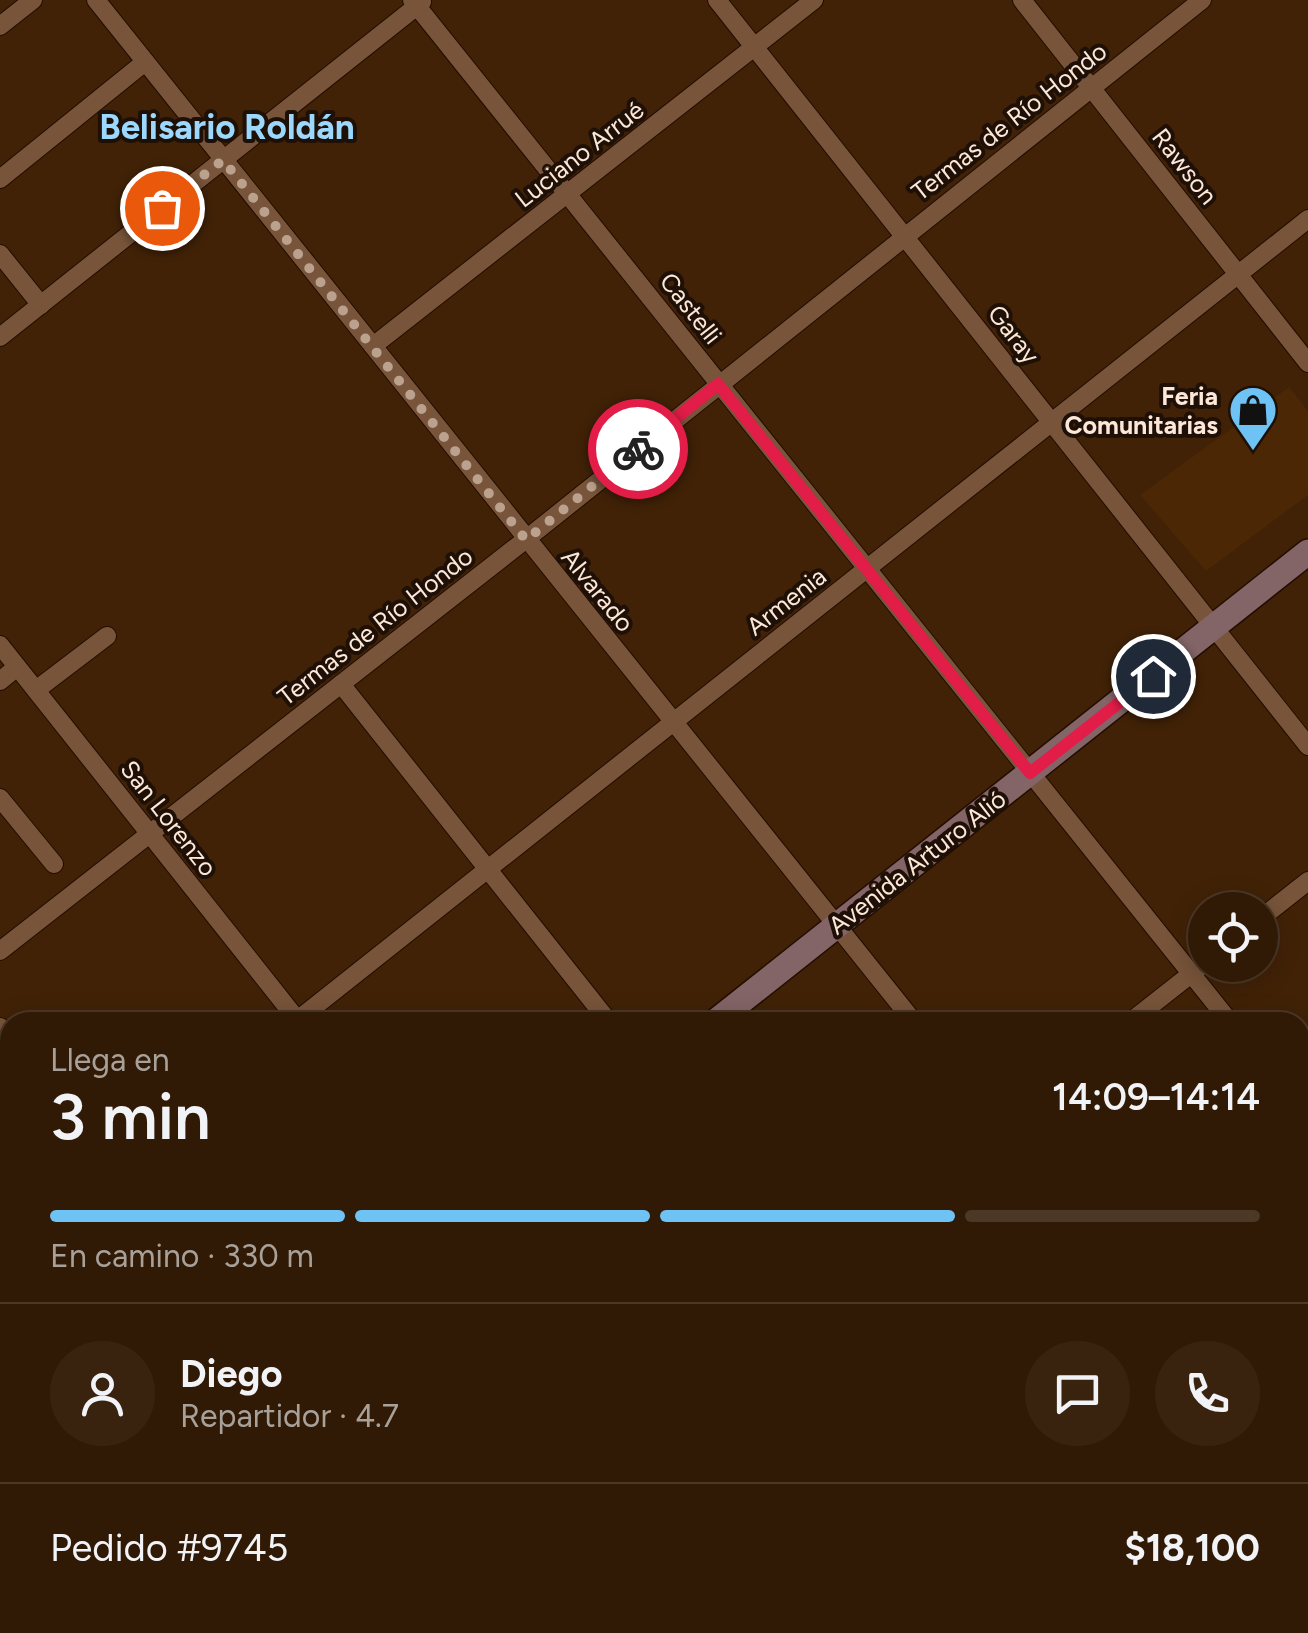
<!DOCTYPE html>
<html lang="es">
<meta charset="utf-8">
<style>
body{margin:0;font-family:Figtree,sans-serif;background:#39230f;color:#f1f3f6;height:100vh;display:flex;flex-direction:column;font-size:38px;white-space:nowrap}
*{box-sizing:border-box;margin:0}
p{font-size:32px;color:#a8a19a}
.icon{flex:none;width:55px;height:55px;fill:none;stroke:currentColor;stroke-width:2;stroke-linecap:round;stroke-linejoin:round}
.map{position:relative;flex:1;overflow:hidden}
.sheet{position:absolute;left:0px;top:1012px;width:1310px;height:622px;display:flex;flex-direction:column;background:#311a05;border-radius:30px 30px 0 0;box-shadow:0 5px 25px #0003,0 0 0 2px #4c3827}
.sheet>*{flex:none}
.buttons{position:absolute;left:1188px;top:892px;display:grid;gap:20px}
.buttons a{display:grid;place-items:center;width:90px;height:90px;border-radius:50%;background:#311a05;box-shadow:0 5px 25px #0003,0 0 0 2px #4c3827;font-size:50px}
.pin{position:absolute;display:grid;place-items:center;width:85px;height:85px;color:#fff;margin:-42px;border:5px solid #fff;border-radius:50%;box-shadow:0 2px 10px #0007}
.courier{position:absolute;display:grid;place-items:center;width:100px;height:100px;margin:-50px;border:8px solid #e11d48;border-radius:50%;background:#fff;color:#222;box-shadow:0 2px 12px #0007}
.summary em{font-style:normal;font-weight:600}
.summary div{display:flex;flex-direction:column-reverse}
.summary{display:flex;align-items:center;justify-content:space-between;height:170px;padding:0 50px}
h1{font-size:65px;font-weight:600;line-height:75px}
.bar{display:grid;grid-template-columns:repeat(4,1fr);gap:15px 10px;align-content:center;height:120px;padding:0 50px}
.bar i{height:12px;border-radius:8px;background:#4c3827}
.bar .current{background:#6fc2f4}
.bar p{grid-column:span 4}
.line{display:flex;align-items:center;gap:25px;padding:0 50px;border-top:2px solid #4c3827}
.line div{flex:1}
.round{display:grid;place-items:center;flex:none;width:105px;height:105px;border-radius:52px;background:#39230f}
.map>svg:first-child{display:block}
.built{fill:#4c2705}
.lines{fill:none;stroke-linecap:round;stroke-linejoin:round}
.minor-casing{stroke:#230c00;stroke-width:20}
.secondary-casing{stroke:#230c00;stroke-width:28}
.minor{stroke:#77543a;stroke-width:18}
.secondary{stroke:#836467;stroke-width:25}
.done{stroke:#bba28f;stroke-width:10;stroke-dasharray:0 18}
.route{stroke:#e11d48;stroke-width:12}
.labels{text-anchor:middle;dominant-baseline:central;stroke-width:8;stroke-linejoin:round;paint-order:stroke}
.street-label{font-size:25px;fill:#fce7d8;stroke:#1e1006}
.poi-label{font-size:25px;font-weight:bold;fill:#fce7d8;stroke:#1e1006;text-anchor:end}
.district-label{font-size:35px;font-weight:bold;fill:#9cd7fd;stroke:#1e1006}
</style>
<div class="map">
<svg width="1308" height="1633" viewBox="0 0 1308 1633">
<rect width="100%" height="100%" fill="#412207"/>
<path class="built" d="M1289,387L1308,411V495L1206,571L1140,495Z"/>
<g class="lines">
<g class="minor-casing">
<g id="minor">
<path d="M96,0L914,1022"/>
<path d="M412,0L1230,1022"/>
<path d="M717,0L1308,746"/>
<path d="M1022,0L1308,363"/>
<path d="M0,26L33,0"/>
<path d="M0,179L145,62"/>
<path d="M0,254L41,305"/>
<path d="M0,337L422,2"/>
<path d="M373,346L814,0"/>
<path d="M0,645L299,1022"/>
<path d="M0,681L17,667"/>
<path d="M341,684L609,1022"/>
<path d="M36,690L107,636"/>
<path d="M0,798L54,864"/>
<path d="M1260,919L1308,881"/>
<path d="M0,951L525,540L1202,0"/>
<path d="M295,1022L1308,219"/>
<path d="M1130,1022L1205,963"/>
<path d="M0,1027L10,1041"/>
<path d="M0,1069L10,1061"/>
<path d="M1300,1115L1308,1126"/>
<path d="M0,1126L10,1119"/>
<path d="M1300,1195L1308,1189"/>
<path d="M0,1257L10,1249"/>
<path d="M0,1414L10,1426"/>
<path d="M1300,1491L1308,1485"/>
<path d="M1300,1519L1308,1529"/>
<path d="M167,1625L173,1633"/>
<path d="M475,1625L482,1633"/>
<path d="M777,1625L783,1633"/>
<path d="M1085,1625L1092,1633"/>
<path d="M348,1633L358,1625"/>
<path d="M746,1633L756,1625"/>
<path d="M1120,1633L1130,1625"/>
</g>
</g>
<g class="secondary-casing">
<g id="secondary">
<path d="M715,1022L1308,552"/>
<path d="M0,1578L10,1570"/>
</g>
</g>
<use href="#minor" class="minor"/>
<use href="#secondary" class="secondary"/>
</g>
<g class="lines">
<path class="done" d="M162,208L223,160L526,540L638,449"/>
<path class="route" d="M638,449L718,384L1030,773L1153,676"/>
</g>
<defs>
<g id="shop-pin" transform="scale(2.5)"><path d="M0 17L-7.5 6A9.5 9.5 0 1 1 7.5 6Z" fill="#6fc2f4" stroke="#1e1006"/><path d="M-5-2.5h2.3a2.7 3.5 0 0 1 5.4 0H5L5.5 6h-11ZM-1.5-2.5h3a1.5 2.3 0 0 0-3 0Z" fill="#111"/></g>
</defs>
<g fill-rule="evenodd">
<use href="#shop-pin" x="1253" y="410"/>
</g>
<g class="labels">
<g class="street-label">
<text transform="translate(1009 121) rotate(-38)">Termas de Río Hondo</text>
<text transform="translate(579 154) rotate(-38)">Luciano Arrué</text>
<text transform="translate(1185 166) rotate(52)">Rawson</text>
<text transform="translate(691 308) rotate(52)">Castelli</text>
<text transform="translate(1014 334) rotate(52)">Garay</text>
<text transform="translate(598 590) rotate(51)">Alvarado</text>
<text transform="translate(786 601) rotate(-38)">Armenia</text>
<text transform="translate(375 626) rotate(-38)">Termas de Río Hondo</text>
<text transform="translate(169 818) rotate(52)">San Lorenzo</text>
<text transform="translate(917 862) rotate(-38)">Avenida Arturo Alió</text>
</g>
<g class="poi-label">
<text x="1218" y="396">Feria<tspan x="1218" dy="29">Comunitarias</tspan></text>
</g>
<g class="district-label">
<text x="227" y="127">Belisario Roldán</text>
</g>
</g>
</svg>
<div class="buttons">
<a><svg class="icon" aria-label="locate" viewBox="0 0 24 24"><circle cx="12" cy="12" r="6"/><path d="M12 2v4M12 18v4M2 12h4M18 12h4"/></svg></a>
</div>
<div class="pin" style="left:162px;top:208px;background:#ea580c"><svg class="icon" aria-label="bag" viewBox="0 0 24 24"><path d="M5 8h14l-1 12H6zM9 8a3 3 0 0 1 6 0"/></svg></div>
<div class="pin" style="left:1153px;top:676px;background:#1f2937"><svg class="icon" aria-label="home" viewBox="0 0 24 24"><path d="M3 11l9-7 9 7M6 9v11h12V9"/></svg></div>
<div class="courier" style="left:638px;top:449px"><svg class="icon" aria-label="bike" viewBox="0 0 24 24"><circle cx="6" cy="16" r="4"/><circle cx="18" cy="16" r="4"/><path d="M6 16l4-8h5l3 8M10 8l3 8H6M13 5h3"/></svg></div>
<section class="sheet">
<div class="summary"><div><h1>3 min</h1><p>Llega en</p></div><em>14:09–14:14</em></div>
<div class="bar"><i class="current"></i><i class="current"></i><i class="current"></i><i></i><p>En camino · 330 m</p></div>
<div class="line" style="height:180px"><a class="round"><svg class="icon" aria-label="person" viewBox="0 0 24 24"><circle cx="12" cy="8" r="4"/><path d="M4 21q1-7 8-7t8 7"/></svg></a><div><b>Diego</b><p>Repartidor · 4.7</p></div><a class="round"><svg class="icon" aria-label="chat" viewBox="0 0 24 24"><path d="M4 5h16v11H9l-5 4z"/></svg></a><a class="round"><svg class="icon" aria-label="phone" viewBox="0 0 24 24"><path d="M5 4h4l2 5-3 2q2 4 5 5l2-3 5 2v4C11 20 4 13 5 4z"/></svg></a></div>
<div class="line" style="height:130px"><div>Pedido #9745</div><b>$18,100</b></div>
</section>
</div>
